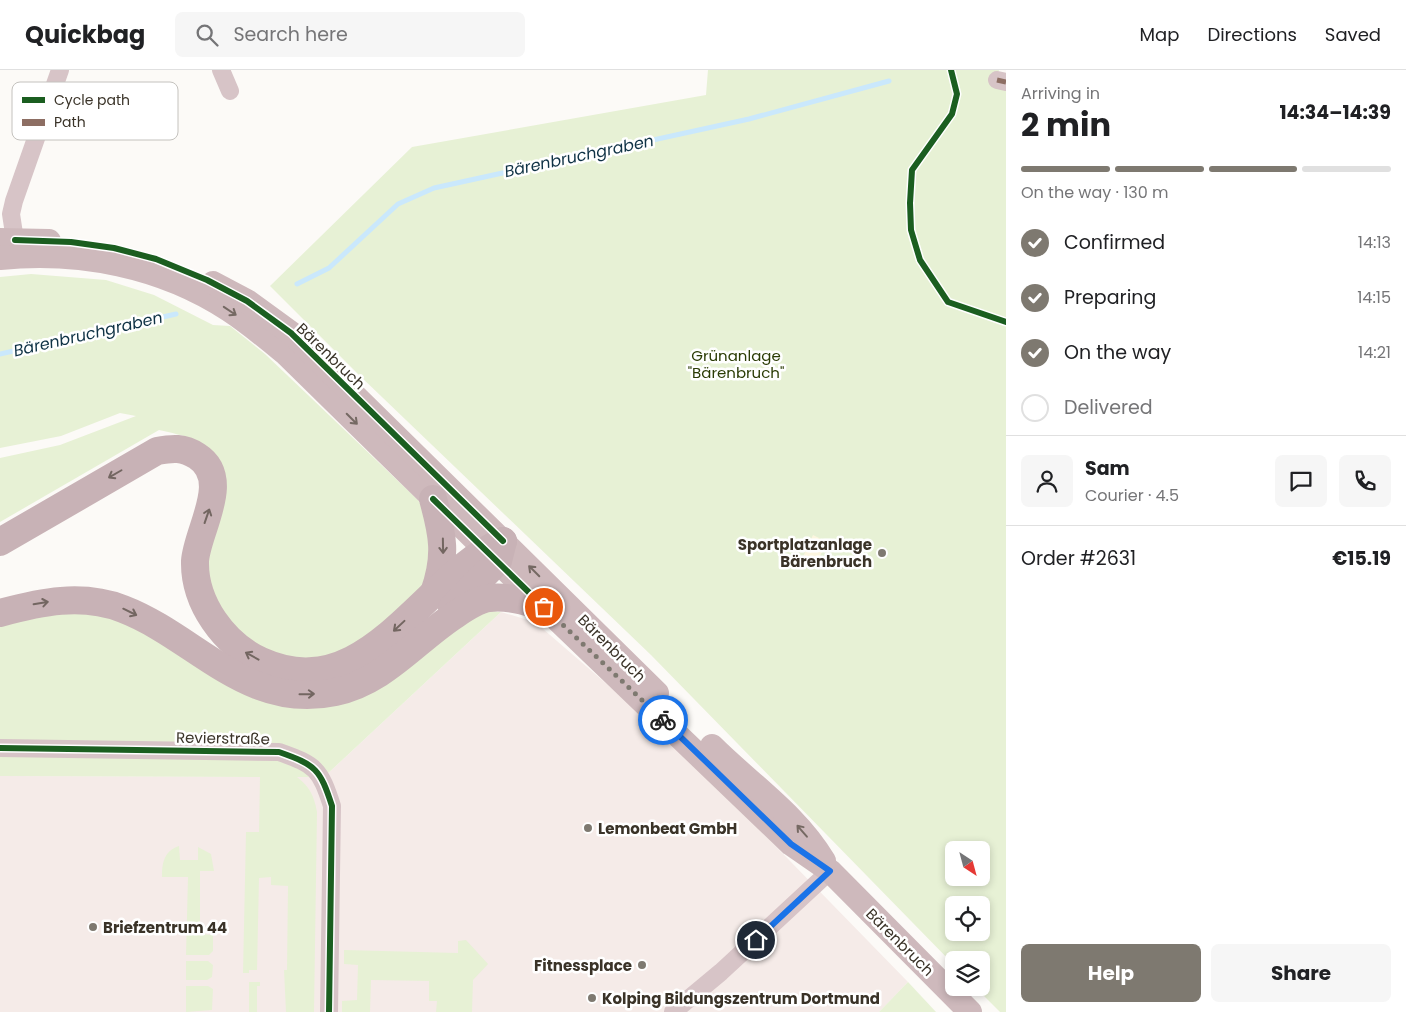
<!DOCTYPE html>
<meta charset="utf-8">
<style>
body{margin:0;font-family:Poppins,sans-serif;background:#f6f6f6;color:#202124;height:100vh;display:flex;flex-direction:column;font-size:19px;white-space:nowrap}
*{box-sizing:border-box;margin:0}
p{font-size:16px;color:#757577}
.icon{flex:none;width:28px;height:28px;fill:none;stroke:currentColor;stroke-width:2;stroke-linecap:round;stroke-linejoin:round}
.map{position:relative;flex:1;overflow:hidden}
.sheet{display:flex;flex-direction:column;background:#fff;width:400px}
.sheet>*{flex:none}
.needle{width:32px;rotate:144deg}
.buttons{position:absolute;left:945px;top:771px;display:grid;gap:10px}
.buttons a{display:grid;place-items:center;width:45px;height:45px;border-radius:8px;background:#fff;box-shadow:0 2px 8px #0003;font-size:25px}
.pin{position:absolute;display:grid;place-items:center;width:42px;height:42px;color:#fff;margin:-21px;border:2px solid #fff;border-radius:50%;box-shadow:0 1px 5px #0007}
.courier{position:absolute;display:grid;place-items:center;width:50px;height:50px;margin:-25px;border:4px solid #1a73e8;border-radius:50%;background:#fff;color:#222;box-shadow:0 1px 6px #0007}
.summary em{font-style:normal;font-weight:700}
.summary div{display:flex;flex-direction:column-reverse}
.summary{display:flex;align-items:center;justify-content:space-between;height:85px;padding:0 15px}
h1{font-size:32px;font-weight:700;line-height:38px}
.bar{display:grid;grid-template-columns:repeat(4,1fr);gap:8px 5px;align-content:center;height:60px;padding:0 15px}
.bar i{height:6px;border-radius:4px;background:#e0e0e0}
.bar .current{background:#7e7970}
.bar p{grid-column:span 4}
.line{display:flex;align-items:center;gap:12px;padding:0 15px;border-top:1px solid #e0e0e0}
.line div{flex:1}
.round{display:grid;place-items:center;flex:none;width:52px;height:52px;border-radius:8px;background:#f6f6f6}
ol{padding:0 15px;list-style:none}
li{display:flex;align-items:center;gap:15px;height:55px}
li p{margin-inline-start:auto}
li .icon{padding:5px;border-radius:50%;background:#7e7970;color:#fff;stroke-width:4}
li:last-child{color:#757577}
li i{width:28px;height:28px;border:2px solid #e0e0e0;border-radius:50%}
.button{display:flex;gap:10px;margin-top:auto;padding:10px 15px}
.button a{flex:1;height:58px;border-radius:8px;background:#7e7970;color:#fff;font-size:20px;font-weight:700;line-height:58px;text-align:center}
.button a+a{background:#f6f6f6;color:#202124}
header{display:flex;align-items:center;gap:30px;box-sizing:border-box;height:70px;padding:0 25px;background:#fff;border-bottom:1px solid #e0e0e0}
header strong{font-size:24px}
nav{display:flex;gap:28px;margin-inline-start:auto;font-size:18px}
.search{width:350px;height:45px;background:#f6f6f6;display:flex;align-items:center;gap:12px;box-sizing:border-box;padding:0 18px;border-radius:8px;color:#757577;font-size:19px}
main{display:flex;flex:1;min-height:0}
.map>svg:first-child{display:block}
.commercial{fill:#f5ebe8}
.green{fill:#e7f1d5;fill-rule:evenodd}
.sand{fill:#fcf6df}
.lines{fill:none;stroke-linecap:round;stroke-linejoin:round}
.stream{stroke:#cae8fc;stroke-width:5}
.minor{stroke:#d7c4c7;stroke-width:18}
.secondary{stroke:#ceb9bc;stroke-width:24}
.trunk{stroke:#c8b2b6;stroke-width:28}
.quiet{stroke:#8d6e63;stroke-width:5;stroke-dasharray:10 5;stroke-linecap:butt}
.cycleway-casing{stroke:#fff;stroke-width:9}
.cycleway{stroke:#1b5e20;stroke-width:6}
.oneway{stroke:#756963}
.oneway2{stroke:#736661}
.done{stroke:#7e7970;stroke-width:5;stroke-dasharray:0 9}
.route{stroke:#1a73e8;stroke-width:6}
.poi-dot{fill:#7e7970;stroke:#fff;stroke-width:2}
.labels{text-anchor:middle;dominant-baseline:central;stroke-width:5;stroke-linejoin:round;paint-order:stroke}
.park-label{font-size:15px;fill:#2b3c05;stroke:#fff}
.street-label{font-size:15px;fill:#3a3328;stroke:#fff}
.poi-label{font-size:15px;font-weight:bold;fill:#3a3328;stroke:#fff;text-anchor:start}
.water-label{font-size:16px;font-style:italic;fill:#0f3245;stroke:#fff}
.key{fill:#fff;stroke:#c4c2be;stroke-width:1}
.key-label{font-size:14px;fill:#3a3328}
</style>
<header>
<strong>Quickbag</strong>
<div class="search"><svg class="icon" aria-label="search" viewBox="0 0 24 24"><circle cx="10" cy="10" r="6"/><path d="M15 15l6 6"/></svg>Search here</div>
<nav><a>Map</a><a>Directions</a><a>Saved</a></nav>
</header>
<main>
<div class="map">
<svg width="1006" height="942" viewBox="0 0 1006 942">
<rect width="100%" height="100%" fill="#fcfaf7"/>
<path class="commercial" d="M501,542L535,552L675,673L908,912L879,942H0V706L324,707Z"/>
<g class="green">
<path d="M708,0H999L997,10L1006,12V942H1000L976,918H981V890H954V895L651,585L358,304L270,216L412,77L706,25ZM954,780H981V808H954ZM954,835H981V862H954Z"/>
<path d="M31,204L106,210L154,225L213,255L230,256L265,284L418,430L432,453L426,513L360,578L312,591L266,583L231,557L212,523L208,496L219,390C204,368 184,366 159,360L0,452V388L60,375L136,346L120,343L61,366L0,378V207Z"/>
<path d="M491,541L501,542L324,707H297C310,717 314,726 317,742L314,942H286L284,900H287L288,816L271,815V807L259,808L257,900H249V903H243L246,762H259L260,707L0,706V556C21,548 60,540 83,542C137,548 209,599 257,627L470,543Z"/>
<path d="M179,776L180,790H198V777L211,784L214,801H200V864L213,865V881L209,885H186L188,807H162C162,793 164,781 179,776Z"/>
<path d="M466,870L488,894L473,910L472,942H436L437,931H429V911L371,910L370,942H342V931L357,930L358,895L344,894V880L458,883V871Z"/>
<path d="M186,891H208L213,895L212,907L207,910H186Z"/>
<path d="M249,912H260V916H257V942H249Z"/>
<path d="M908,912L936,942H879Z"/>
<path d="M186,916H208L213,919L212,940L186,942Z"/>
</g>
<path class="sand" d="M813,465L827,472L816,494L803,487Z"/>
<g class="lines">
<g class="stream">
<path d="M297,214L329,198L398,134L434,118L749,49L889,11"/>
<path d="M0,284L176,244"/>
</g>
<g class="minor">
<path d="M221,0L230,21"/>
<path d="M997,10L1006,12"/>
<path d="M15,170L11,144L14,131L60,0"/>
<path d="M0,678L279,682C316,695 320,699 332,736L329,942"/>
<path d="M673,942L721,902L830,801"/>
</g>
<g class="secondary">
<path d="M0,170L49,171"/>
<path d="M0,188C79,180 162,196 229,240C249,253 268,269 286,284L544,537L791,774L830,801L970,942"/>
<path d="M213,213L247,231L291,263L657,623"/>
<path d="M712,676C750,714 796,744 824,791"/>
</g>
<g class="trunk">
<path d="M433,429C443,465 447,486 434,523"/>
<path d="M0,472L157,381C173,378 183,377 197,386C233,409 197,460 195,491C194,533 224,574 261,591C367,639 422,507 503,471"/>
<path d="M452,538L498,491L503,471"/>
<path d="M0,543C40,532 82,523 123,539C196,567 247,641 335,622C384,612 415,571 455,545C465,538 477,530 489,528C508,526 525,531 544,537"/>
</g>
<path class="quiet" d="M997,10L1006,12"/>
<g class="cycleway-casing">
<g id="cycleway">
<path d="M951,0L957,24L952,44L912,100L910,133L911,160L920,190L948,232L1006,252"/>
<path d="M15,170L71,172L114,178L156,189L207,210L247,231L291,263L503,471"/>
<path d="M433,429L544,537"/>
<path d="M0,678L279,682C316,695 320,699 332,736L329,942"/>
</g>
</g>
<use href="#cycleway" class="cycleway"/>
</g>
<defs><path id="oneway-shaft" d="M-6 0H5M1.5-3L5.5 0L1.5 3" fill="none" stroke-width="1.6" stroke-linecap="round" stroke-linejoin="round" transform="scale(1.25)"/></defs>
<g class="oneway">
<use href="#oneway-shaft" transform="translate(230 241) rotate(34)"/>
<use href="#oneway-shaft" transform="translate(352 349) rotate(45)"/>
<use href="#oneway-shaft" transform="translate(534 501) rotate(-135)"/>
<use href="#oneway-shaft" transform="translate(802 761) rotate(-131)"/>
</g>
<g class="oneway2">
<use href="#oneway-shaft" transform="translate(115 404) rotate(150)"/>
<use href="#oneway-shaft" transform="translate(207 446) rotate(-71)"/>
<use href="#oneway-shaft" transform="translate(443 476) rotate(89)"/>
<use href="#oneway-shaft" transform="translate(41 533) rotate(-9)"/>
<use href="#oneway-shaft" transform="translate(130 542) rotate(26)"/>
<use href="#oneway-shaft" transform="translate(399 556) rotate(137)"/>
<use href="#oneway-shaft" transform="translate(252 586) rotate(-151)"/>
<use href="#oneway-shaft" transform="translate(307 624) rotate(-1)"/>
</g>
<g class="lines">
<path class="done" d="M544,537L663,650"/>
<path class="route" d="M663,650L791,774L830,801L756,870"/>
</g>
<g class="poi-dot">
<circle cx="882" cy="483" r="5"/>
<circle cx="588" cy="758" r="5"/>
<circle cx="93" cy="857" r="5"/>
<circle cx="642" cy="895" r="5"/>
<circle cx="592" cy="928" r="5"/>
</g>
<g class="labels">
<g class="park-label">
<text x="736" y="285">Grünanlage<tspan x="736" dy="17">"Bärenbruch"</tspan></text>
</g>
<g class="street-label">
<text transform="translate(331 286) rotate(44)">Bärenbruch</text>
<text transform="translate(612 578) rotate(45)">Bärenbruch</text>
<text transform="translate(223 668) rotate(1)">Revierstraße</text>
<text transform="translate(900 872) rotate(45)">Bärenbruch</text>
</g>
<g class="poi-label">
<text x="872" y="474" text-anchor="end">Sportplatzanlage<tspan x="872" dy="17">Bärenbruch</tspan></text>
<text x="598" y="758">Lemonbeat GmbH</text>
<text x="103" y="857">Briefzentrum 44</text>
<text x="632" y="895" text-anchor="end">Fitnessplace</text>
<text x="602" y="928">Kolping Bildungszentrum Dortmund</text>
</g>
<g class="water-label">
<text transform="translate(579 86) rotate(-12)">Bärenbruchgraben</text>
<text transform="translate(88 264) rotate(-13)">Bärenbruchgraben</text>
</g>
</g>
<rect x="12" y="12" width="166" height="58" rx="8" class="key"/>
<rect x="22" y="27" width="23" height="6" fill="#1b5e20"/>
<rect x="22" y="49" width="23" height="7" fill="#8d6e63"/>
<g class="key-label">
<text x="54" y="35">Cycle path</text>
<text x="54" y="57">Path</text>
</g>
</svg>
<div class="buttons">
<a><svg class="needle" viewBox="-14 -14 28 28"><path d="M0-13l5 13h-10z" fill="#e53935"/><path d="M0 13l5-13h-10z" fill="#757577"/></svg></a>
<a><svg class="icon" aria-label="locate" viewBox="0 0 24 24"><circle cx="12" cy="12" r="6"/><path d="M12 2v4M12 18v4M2 12h4M18 12h4"/></svg></a>
<a><svg class="icon" aria-label="layers" viewBox="0 0 24 24"><path d="M12 4l9 5-9 5-9-5zM3 14l9 5 9-5"/></svg></a>
</div>
<div class="pin" style="left:544px;top:537px;background:#ea580c"><svg class="icon" aria-label="bag" viewBox="0 0 24 24"><path d="M5 8h14l-1 12H6zM9 8a3 3 0 0 1 6 0"/></svg></div>
<div class="pin" style="left:756px;top:870px;background:#1f2937"><svg class="icon" aria-label="home" viewBox="0 0 24 24"><path d="M3 11l9-7 9 7M6 9v11h12V9"/></svg></div>
<div class="courier" style="left:663px;top:650px"><svg class="icon" aria-label="bike" viewBox="0 0 24 24"><circle cx="6" cy="16" r="4"/><circle cx="18" cy="16" r="4"/><path d="M6 16l4-8h5l3 8M10 8l3 8H6M13 5h3"/></svg></div>
</div>
<section class="sheet">
<div class="summary"><div><h1>2 min</h1><p>Arriving in</p></div><em>14:34–14:39</em></div>
<div class="bar"><i class="current"></i><i class="current"></i><i class="current"></i><i></i><p>On the way · 130 m</p></div>
<ol>
<li><svg class="icon" aria-label="check" viewBox="0 0 24 24"><path d="M5 12l5 5 9-10"/></svg>Confirmed<p>14:13</p></li>
<li><svg class="icon" aria-label="check" viewBox="0 0 24 24"><path d="M5 12l5 5 9-10"/></svg>Preparing<p>14:15</p></li>
<li><svg class="icon" aria-label="check" viewBox="0 0 24 24"><path d="M5 12l5 5 9-10"/></svg>On the way<p>14:21</p></li>
<li><i></i>Delivered</li>
</ol>
<div class="line" style="height:90px"><a class="round"><svg class="icon" aria-label="person" viewBox="0 0 24 24"><circle cx="12" cy="8" r="4"/><path d="M4 21q1-7 8-7t8 7"/></svg></a><div><b>Sam</b><p>Courier · 4.5</p></div><a class="round"><svg class="icon" aria-label="chat" viewBox="0 0 24 24"><path d="M4 5h16v11H9l-5 4z"/></svg></a><a class="round"><svg class="icon" aria-label="phone" viewBox="0 0 24 24"><path d="M5 4h4l2 5-3 2q2 4 5 5l2-3 5 2v4C11 20 4 13 5 4z"/></svg></a></div>
<div class="line" style="height:65px"><div>Order #2631</div><b>€15.19</b></div>
<div class="button"><a>Help</a><a>Share</a></div>
</section>
</main>
